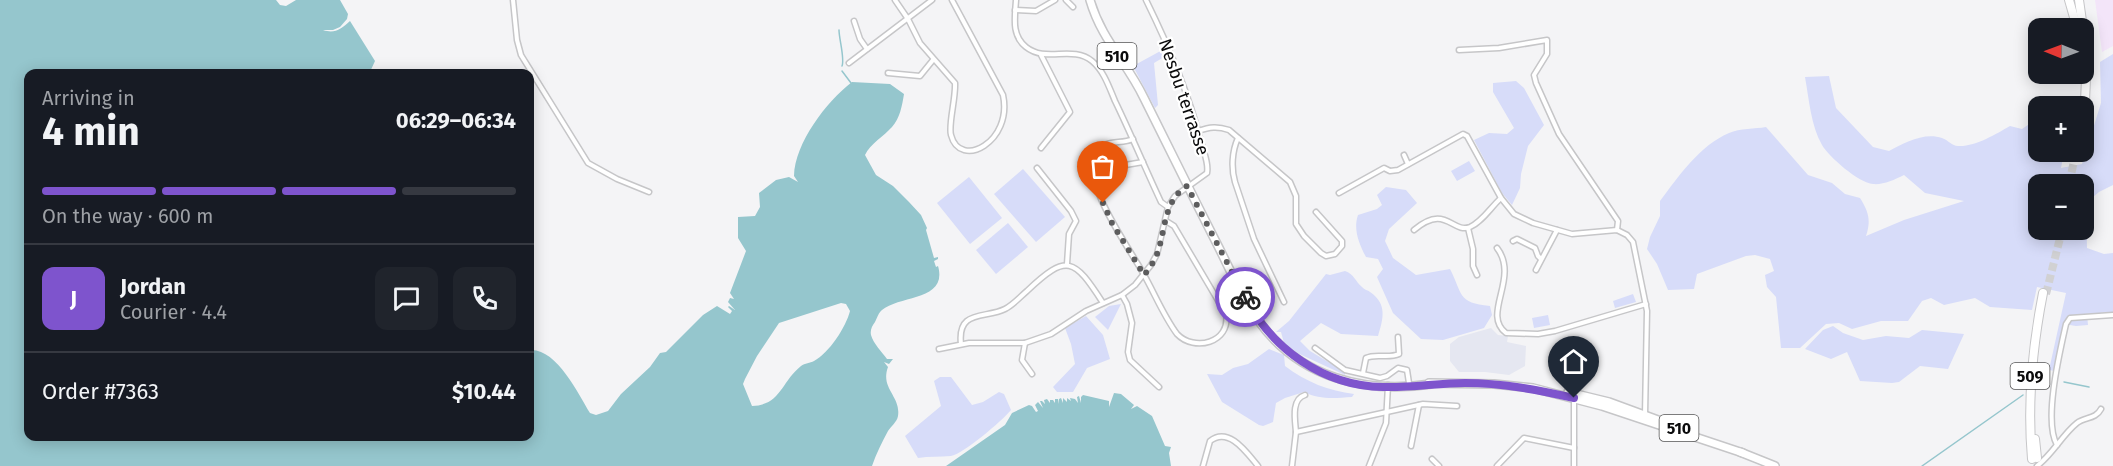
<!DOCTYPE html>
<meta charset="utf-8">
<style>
body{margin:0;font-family:"Fira Sans",sans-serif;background:#20242c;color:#f1f3f6;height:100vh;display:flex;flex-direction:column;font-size:22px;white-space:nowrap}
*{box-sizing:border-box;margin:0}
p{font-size:20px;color:#9ea1a6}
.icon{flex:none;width:33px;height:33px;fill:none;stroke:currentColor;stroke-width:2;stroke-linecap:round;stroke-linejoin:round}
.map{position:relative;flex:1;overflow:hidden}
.panel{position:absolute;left:24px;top:69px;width:510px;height:372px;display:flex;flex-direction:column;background:#171b24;border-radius:12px;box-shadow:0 3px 15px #0003}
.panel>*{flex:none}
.needle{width:39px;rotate:271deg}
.buttons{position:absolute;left:2028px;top:18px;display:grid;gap:12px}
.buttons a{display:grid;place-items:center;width:66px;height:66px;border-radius:12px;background:#171b24;box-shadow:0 3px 15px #0003;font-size:30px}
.pin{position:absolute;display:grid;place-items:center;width:51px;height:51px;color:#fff;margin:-62px -26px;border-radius:50% 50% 50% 0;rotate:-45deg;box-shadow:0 0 6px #0007}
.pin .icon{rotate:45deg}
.courier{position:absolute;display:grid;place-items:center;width:60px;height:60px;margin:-30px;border:4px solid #7e54cd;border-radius:50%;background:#fff;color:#222;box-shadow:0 2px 8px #0007}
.headline em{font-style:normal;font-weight:700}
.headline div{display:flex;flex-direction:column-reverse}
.headline{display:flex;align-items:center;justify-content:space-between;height:102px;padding:0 18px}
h1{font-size:39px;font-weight:700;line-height:45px}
.bar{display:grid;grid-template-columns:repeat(4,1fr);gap:9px 6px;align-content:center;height:72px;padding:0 18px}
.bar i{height:8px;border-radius:4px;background:#363941}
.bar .active{background:#7e54cd}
.bar p{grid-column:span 4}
.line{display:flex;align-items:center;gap:15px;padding:0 18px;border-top:2px solid #363941}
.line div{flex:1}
.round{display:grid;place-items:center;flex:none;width:63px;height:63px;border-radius:12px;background:#20242c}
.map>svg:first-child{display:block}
.industrial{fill:#f3e5f9}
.built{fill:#e5e7f1}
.green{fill:#d7dcf9;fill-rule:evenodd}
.water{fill:#95c6cd;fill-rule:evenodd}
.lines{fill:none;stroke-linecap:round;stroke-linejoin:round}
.stream{stroke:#95c6cd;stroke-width:1.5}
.highway-tunnel{stroke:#d1d1d3;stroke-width:8;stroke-dasharray:8 4;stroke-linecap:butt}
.street-casing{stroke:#c6c6c8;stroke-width:7}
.primary-casing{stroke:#c6c6c8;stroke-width:10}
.highway-casing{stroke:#c6c6c8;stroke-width:10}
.street{stroke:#fff;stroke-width:4}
.primary{stroke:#fff;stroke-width:7}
.highway{stroke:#fff;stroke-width:8}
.done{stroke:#5d5d5e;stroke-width:6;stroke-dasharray:0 10.8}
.route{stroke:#7e54cd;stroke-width:8}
.labels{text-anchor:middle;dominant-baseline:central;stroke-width:4.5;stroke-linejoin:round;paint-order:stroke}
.shield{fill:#fff;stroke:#545455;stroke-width:1.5}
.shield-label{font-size:16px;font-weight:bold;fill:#0b0b0c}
.street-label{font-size:18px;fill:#0b0b0c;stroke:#fff}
</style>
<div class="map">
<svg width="2113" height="466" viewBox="0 0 2113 466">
<rect width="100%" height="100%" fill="#f4f4f6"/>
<path class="industrial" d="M2095,0H2113V46L2102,52Z"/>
<path class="built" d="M1491,328L1498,335L1508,336L1507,342L1526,346L1525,366L1509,375L1485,372H1459L1450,361V344L1459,337Z"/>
<g class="green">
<path d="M1166,48L1169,54L1154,63L1158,105L1155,108L1133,66Z"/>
<path d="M2113,54V185L2099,192L2086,203L2087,248L2104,254L2113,253V312L2087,314L2088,325L2076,326L2064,324L2055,371L2049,370L2066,293L2037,287L2032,310L1990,307L1975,298L1944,305L1931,298L1922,301L1908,321H1881L1852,329L1839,323L1826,324L1800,348H1781L1776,297L1767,287L1765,275L1774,271L1770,259L1755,255L1746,256L1697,274L1694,289L1668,290L1657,264L1647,249L1650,237L1660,216V201C1678,177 1700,145 1729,133C1740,128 1755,129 1766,127L1808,175L1832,183L1845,194L1860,198C1869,212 1871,221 1866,236L1904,220L1964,201L1925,193L1904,175C1894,180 1883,185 1873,184C1859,183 1829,157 1822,145C1811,126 1809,99 1805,77L1829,76L1836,108L1873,147L1889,151C1904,143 1924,132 1942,138C1948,140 1952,146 1958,146C1975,147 1996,134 2010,126L2022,129L2038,118V152H2064L2061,168L2082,164L2101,103L2100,62ZM2038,184H2084V230H2038Z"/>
<path d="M1516,81L1524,88L1544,125L1528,146L1521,174L1520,188L1512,205L1502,193L1474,140L1489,133L1507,134L1514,128L1493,92V83Z"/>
<path d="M1469,161L1475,171L1457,181L1451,171Z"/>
<path d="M1023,169L1065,217L1036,242L994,194Z"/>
<path d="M969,177L1002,218L970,244L937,203Z"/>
<path d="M1386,187L1406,190L1417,203L1389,229L1385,241L1393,258L1416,275L1450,269C1463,294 1457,303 1490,306L1492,315L1484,328L1443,340L1421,339L1393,313L1377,277L1383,269L1378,259L1366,257C1359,244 1353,229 1358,215L1377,209L1382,205L1377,195Z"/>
<path d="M1008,223L1028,247L996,274L976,250Z"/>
<path d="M1345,271C1354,274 1355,281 1362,287C1366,291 1366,289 1370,292C1388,304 1383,320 1378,336L1341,334L1321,323L1300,341L1310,351L1345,372V375L1295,352L1284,343L1281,332H1276L1289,321L1326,274L1330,275Z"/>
<path d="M1633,294L1636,302L1615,308L1613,301Z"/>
<path d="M1121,304L1108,330L1095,317L1109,306Z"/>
<path d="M1548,315L1550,325L1534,328L1532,318Z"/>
<path d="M1086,316L1103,335L1110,359L1087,368L1073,392H1057L1053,387L1075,364L1071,344L1065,328Z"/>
<path d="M1833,326L1843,333L1863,340L1886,336L1909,338L1922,330L1964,334L1948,369L1920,366L1899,382L1892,383L1860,381L1847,352L1831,359L1805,349L1823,330Z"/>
<path d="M1269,349L1284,355L1285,366C1306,382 1329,391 1354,394L1352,397C1335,398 1320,400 1304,392L1285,398L1276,403L1273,422L1263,426L1259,425L1222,402L1207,374L1222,375L1233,368L1248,364Z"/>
<path d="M940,377H951L972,405L983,402L999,392L1004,394L1011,410C1002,421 963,454 951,456C940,457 929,456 918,458L905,436L941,406L934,381Z"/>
</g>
<g class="water">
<path d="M0,0H276L280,5L286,6L296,0H340L348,14L347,19L340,27L333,30H323C335,34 341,29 350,21L375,61L369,74H28V436H530V350C556,348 578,393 590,413L596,415L608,411L621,394L650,367L660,353L666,352L703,315L717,306L730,314L732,311L728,307L729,306L735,310L728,302L730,298L734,299L730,293L746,251L738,238V217L755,216L760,207L759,193L776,180L789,177L798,182L794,176C795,143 826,102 852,82L890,84L904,94C902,106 900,118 892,127C884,136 870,144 865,155L876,175L893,186L909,202L921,215L927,228L926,230L934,258L938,257V259L934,261L936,267L938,266C948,301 900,295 882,310C879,312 877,318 875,322C872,326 870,330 871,335C873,343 882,352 887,359H893L889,364L884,362L888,367C880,389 901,396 898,416C897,422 891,426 888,431C882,442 876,454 872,466H0ZM841,303L846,304L850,311C846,327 829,353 814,361C810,363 805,363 801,366C781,382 781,405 752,406L743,384L745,379L757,356L779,323Z"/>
<path d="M1114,393L1121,394L1134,405L1131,409L1137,406L1152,416L1165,446L1171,447L1169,453L1171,466H946L1005,425L1012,413L1029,405L1032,406L1036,412L1038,411L1035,405L1038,402L1043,408L1040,401H1042L1045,404L1044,400L1047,399L1050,403V400H1053L1055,403V399H1058L1059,404V399L1061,398L1063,403V398L1067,402V398L1071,401L1070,398L1075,399L1078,403L1077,397L1079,396L1081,403V397L1083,395L1109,401V407Z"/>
</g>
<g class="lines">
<g class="stream">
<path d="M839,30C839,39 845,59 842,66"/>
<path d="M842,71L851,83"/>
<path d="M2064,382L2089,387"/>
<path d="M1922,466L2023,395"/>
</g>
<g class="highway-tunnel">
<path d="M2069,184L2076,152"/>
<path d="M2046,294L2062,230"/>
</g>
<g class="street-casing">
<g id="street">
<path d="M513,0L517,40L521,55L588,163L617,179L649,192"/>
<path d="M895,0L908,19L920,43L955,83C956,98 948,125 951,135C960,170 1013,142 1003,95L952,0"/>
<path d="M1016,0C1015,17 1011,35 1026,47C1046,63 1072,45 1092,61C1104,71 1109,87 1115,101C1131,134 1145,168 1161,202L1168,207"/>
<path d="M1066,0L1073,7"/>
<path d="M1015,10L1036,11L1055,0"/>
<path d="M854,21L860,39L867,49"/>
<path d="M1459,50L1499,48L1547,40V54L1534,75L1536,83L1559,134L1618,221L1617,230"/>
<path d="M1041,55L1070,112L1041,148"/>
<path d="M849,63L932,0"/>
<path d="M888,73L920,76L933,60"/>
<path d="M1198,131C1210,127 1217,126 1229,130L1290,182L1296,196V224L1304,236L1321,253L1326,256L1335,254L1342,246V241L1316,212"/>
<path d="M1238,138C1232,151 1231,168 1235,182L1254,239L1284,302"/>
<path d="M1133,139C1120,145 1106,138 1096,153C1079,180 1130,249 1143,273C1155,294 1163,315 1177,334C1194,352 1231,343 1226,314L1174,226L1166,221"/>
<path d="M1404,155L1408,164"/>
<path d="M1114,167L1143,162"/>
<path d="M1037,168L1071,211L1076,221L1069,234L1067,264"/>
<path d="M1339,193L1384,168L1390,171L1398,170L1463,134L1467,136L1501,198L1514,214L1533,223L1572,234L1617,230L1627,235L1633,242L1647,311L1645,415"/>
<path d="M1468,228L1473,249V266L1477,275"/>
<path d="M1414,230C1446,203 1452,234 1470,227C1482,222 1491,207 1501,198"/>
<path d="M1513,241L1517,239L1535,248L1538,256L1541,259"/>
<path d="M1497,248C1520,278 1481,314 1506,333L1538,334L1555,331L1646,304"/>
<path d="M1536,270L1557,230"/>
<path d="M1122,295L1127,304L1132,323L1128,352L1130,360L1159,387"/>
<path d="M1025,343L1022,360L1032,374"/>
<path d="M961,344C957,309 985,319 1005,309C1013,305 1020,297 1027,291C1067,253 1074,258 1103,303"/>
<path d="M1315,348L1345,370L1380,378L1387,376L1398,368L1407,370L1409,383"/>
<path d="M939,349L969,343H1025L1051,334L1086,311L1122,295L1135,285L1151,265L1157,254L1168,207L1175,196L1207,173C1209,163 1204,154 1202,145C1188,92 1170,49 1146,0"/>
<path d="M1363,373L1366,358C1376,353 1388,359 1399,354L1398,337"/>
<path d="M1574,399V466"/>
<path d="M1296,432C1295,420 1291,399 1305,395"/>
<path d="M2057,445C2043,421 2060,351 2066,324L2070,318L2113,315"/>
<path d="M1411,446L1419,405"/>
<path d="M1432,459L1439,466"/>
<path d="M1203,466L1210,441C1229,426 1247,453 1258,466"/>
<path d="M1292,466L1296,432L1423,404L1457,406"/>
<path d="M1369,466L1386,423L1388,385"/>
<path d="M1497,466L1524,438L1574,448"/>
<path d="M2037,466C2053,454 2062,435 2077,423C2085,417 2096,419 2101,409"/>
</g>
</g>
<g class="primary-casing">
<g id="primary">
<path d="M1090,0C1102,41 1127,62 1144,98C1168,146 1191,193 1215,240C1229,267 1241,296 1258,320C1299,378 1365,394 1431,384"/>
<path d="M1429,383L1494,384L1533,388L1602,406L1743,453"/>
<path d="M1568,392L1609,402L1677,427"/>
<path d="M1740,452L1775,466"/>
</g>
</g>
<g class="highway-casing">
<g id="highway">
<path d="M2069,0L2077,28"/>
<path d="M2079,0L2087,56L2084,124"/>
<path d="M2035,439L2037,458"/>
<path d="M2032,459C2027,402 2032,349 2043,293"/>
</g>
</g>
<use href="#street" class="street"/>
<use href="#primary" class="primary"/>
<use href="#highway" class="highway"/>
</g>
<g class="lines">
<path class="done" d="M1103,203L1112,223L1144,275C1149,269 1154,262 1157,254C1166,230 1163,201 1187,186L1245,297"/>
<path class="route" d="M1245,297C1272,349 1323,386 1383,387C1411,388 1438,383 1465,383C1503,383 1538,390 1574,398"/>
</g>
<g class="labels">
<g class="shield">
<rect x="1097.5" y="43" width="39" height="26" rx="4.5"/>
<rect x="2010.5" y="363" width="39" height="26" rx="4.5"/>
<rect x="1659.5" y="415" width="39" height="26" rx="4.5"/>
</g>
<g class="shield-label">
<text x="1117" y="56">510</text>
<text x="2030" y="376">509</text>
<text x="1679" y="428">510</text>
</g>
<g class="street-label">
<text transform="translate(1184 97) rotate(71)">Nesbu terrasse</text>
</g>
</g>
</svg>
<div class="buttons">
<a><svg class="needle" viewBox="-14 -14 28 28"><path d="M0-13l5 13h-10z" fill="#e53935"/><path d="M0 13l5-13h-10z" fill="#9ea1a6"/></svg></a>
<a>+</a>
<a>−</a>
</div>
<div class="pin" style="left:1103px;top:203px;background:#ea580c"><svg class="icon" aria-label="bag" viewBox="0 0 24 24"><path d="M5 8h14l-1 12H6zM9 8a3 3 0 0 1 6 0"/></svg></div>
<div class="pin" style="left:1574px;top:398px;background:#1f2937"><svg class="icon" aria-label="home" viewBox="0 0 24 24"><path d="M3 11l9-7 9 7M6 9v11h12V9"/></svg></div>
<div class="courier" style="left:1245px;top:297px"><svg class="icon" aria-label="bike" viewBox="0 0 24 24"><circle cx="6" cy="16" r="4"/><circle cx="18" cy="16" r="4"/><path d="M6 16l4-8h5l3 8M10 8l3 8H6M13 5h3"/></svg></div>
<section class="panel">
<div class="headline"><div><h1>4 min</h1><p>Arriving in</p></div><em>06:29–06:34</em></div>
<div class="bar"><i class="active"></i><i class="active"></i><i class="active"></i><i></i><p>On the way · 600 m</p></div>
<div class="line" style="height:108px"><b class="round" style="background:#7e54cd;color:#fff">J</b><div><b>Jordan</b><p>Courier · 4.4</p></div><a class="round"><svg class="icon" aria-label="chat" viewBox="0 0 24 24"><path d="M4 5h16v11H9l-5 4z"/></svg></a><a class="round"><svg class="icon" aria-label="phone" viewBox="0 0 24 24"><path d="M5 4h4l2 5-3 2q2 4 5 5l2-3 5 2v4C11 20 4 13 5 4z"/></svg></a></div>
<div class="line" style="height:78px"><div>Order #7363</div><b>$10.44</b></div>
</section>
</div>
